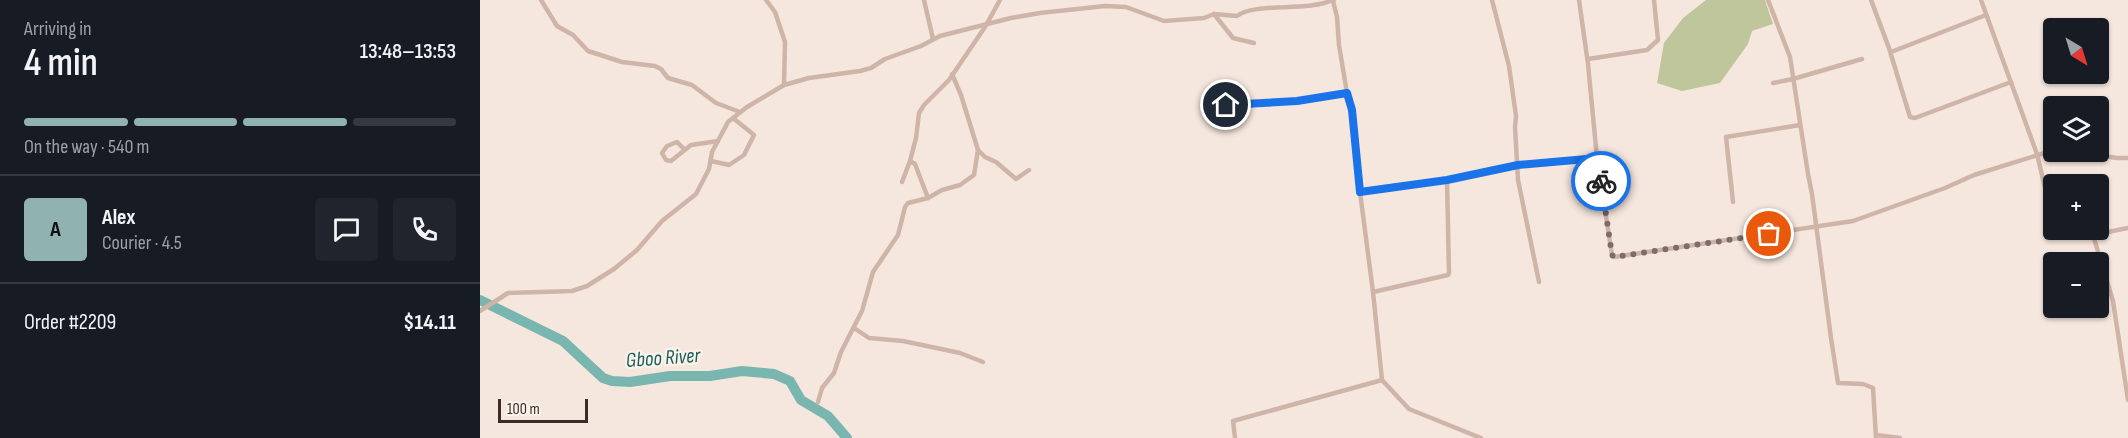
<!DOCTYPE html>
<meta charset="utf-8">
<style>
body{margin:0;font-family:"Sofia Sans Condensed",sans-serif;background:#20242c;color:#f1f3f6;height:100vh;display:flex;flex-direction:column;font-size:22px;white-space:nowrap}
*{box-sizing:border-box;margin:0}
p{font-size:20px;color:#9ea1a6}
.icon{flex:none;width:33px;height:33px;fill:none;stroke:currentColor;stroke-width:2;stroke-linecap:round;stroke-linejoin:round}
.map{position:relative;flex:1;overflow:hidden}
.side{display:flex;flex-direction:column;background:#171b24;width:480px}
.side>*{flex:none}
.needle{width:39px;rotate:142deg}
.fabs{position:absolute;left:1563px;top:18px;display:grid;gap:12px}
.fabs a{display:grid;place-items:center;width:66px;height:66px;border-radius:6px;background:#171b24;box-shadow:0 2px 4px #0004;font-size:30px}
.scale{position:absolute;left:18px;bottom:15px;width:90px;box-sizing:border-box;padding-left:6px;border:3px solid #3b2c29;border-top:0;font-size:16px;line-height:21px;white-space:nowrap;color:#3b2c29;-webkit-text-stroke:4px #fcf2eb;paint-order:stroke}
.pin{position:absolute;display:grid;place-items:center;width:51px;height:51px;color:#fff;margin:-26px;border:3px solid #fff;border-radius:50%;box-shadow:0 2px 6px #0007}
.courier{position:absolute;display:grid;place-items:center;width:60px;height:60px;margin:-30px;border:4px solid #1a73e8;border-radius:50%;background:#fff;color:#222;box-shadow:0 2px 8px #0007}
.headline em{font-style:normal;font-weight:600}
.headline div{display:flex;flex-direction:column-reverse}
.headline{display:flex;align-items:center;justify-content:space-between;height:102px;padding:0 24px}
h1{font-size:39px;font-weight:600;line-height:45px}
.bar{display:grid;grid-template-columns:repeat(4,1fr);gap:9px 6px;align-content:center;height:72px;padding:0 24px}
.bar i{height:8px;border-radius:4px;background:#363941}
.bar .on{background:#90b2b1}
.bar p{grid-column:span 4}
.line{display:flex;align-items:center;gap:15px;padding:0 24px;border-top:2px solid #363941}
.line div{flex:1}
.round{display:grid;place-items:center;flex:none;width:63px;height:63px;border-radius:6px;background:#20242c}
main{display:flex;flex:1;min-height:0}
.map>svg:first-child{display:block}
.green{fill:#bfc69c}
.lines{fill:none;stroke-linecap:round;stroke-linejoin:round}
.river{stroke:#79b6af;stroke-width:10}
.minor{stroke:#cfb4a8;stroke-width:4.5}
.done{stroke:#7c6d68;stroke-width:6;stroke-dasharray:0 10.8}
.route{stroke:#1a73e8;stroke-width:8}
.labels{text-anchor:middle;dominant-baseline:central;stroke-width:4.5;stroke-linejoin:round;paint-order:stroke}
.water-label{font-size:21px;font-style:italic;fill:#19625c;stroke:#fcf2eb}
</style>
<main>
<section class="side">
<div class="headline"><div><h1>4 min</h1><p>Arriving in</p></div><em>13:48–13:53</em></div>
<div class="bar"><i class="on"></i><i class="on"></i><i class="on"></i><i></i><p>On the way · 540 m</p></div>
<div class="line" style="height:108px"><b class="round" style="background:#90b2b1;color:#111">A</b><div><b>Alex</b><p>Courier · 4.5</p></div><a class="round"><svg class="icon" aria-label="chat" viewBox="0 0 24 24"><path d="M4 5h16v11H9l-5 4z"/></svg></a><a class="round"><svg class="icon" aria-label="phone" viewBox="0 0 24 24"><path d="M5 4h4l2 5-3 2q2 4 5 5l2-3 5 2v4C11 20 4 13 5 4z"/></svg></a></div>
<div class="line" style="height:78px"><div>Order #2209</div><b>$14.11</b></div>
</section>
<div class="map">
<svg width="1648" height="438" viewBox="0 0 1648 438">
<rect width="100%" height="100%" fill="#f5e7de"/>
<path class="green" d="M1226,0H1285L1293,24L1272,31L1268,44L1240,83L1202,91L1177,83L1184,43L1203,18Z"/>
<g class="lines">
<path class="river" d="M0,300L83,341L123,378L132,381L150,382L190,376H230L262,371L294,374L310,381L321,400L348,416L367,438"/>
<g class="minor">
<path d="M61,0L77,26L93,35L108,51L142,62L175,66L181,69L188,78L212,85L236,103L260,112"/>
<path d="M286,0L295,12L305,42L304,85"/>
<path d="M444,0L453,39"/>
<path d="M854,0L853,1L857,17L859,45L867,93"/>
<path d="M1012,0L1029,66L1036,116L1035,127L1038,180L1059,282"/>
<path d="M1099,0L1108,64L1117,158L1132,255L1134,257L1373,221L1465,188L1494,175L1574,150"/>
<path d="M1288,0L1310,57L1328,174L1332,194L1351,338L1358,383L1383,384L1393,388L1396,438"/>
<path d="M1391,0L1409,48L1430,117L1435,118L1531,82"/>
<path d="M1501,0L1557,154L1574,226"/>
<path d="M734,14L753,38L774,43"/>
<path d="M1411,52L1506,15"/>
<path d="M1108,59L1167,50L1178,40L1174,0"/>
<path d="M472,74L481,95L498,150L505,157L516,162L536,179L549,170"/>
<path d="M1293,83L1313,79L1382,59"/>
<path d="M746,105L817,101L867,93L872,110L880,192L893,292"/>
<path d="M205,150L197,142L187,146L182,153L186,160L191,161L211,145L238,141"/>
<path d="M1598,152L1637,158H1648"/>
<path d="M231,161L249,165L264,155L274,135L253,118"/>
<path d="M422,182L430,161"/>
<path d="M880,192L967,180L1038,165L1117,158"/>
<path d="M448,198L435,164L430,161L436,138L439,113L444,105L469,80L505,27L520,0"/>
<path d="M1253,202L1246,137L1320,125"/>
<path d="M1588,230L1613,235L1648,228"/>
<path d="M1613,235L1633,301L1648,400"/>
<path d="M0,311L28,293L92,291L107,286L134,269L157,250L182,221L216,194L229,169L232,152L248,122L267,107L304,85L329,78L380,71L391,68L405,59L441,46L460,36L531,18L560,13L625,6L646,7L684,21L724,18L734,14L757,16C775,2 827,12 853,0"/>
<path d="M374,328L389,338L423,341L480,353L503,362"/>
<path d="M902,380L929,409L1001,438"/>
<path d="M338,402L342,388L354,373L361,352L382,311L393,272L418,235L425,207L428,203L448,198L462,190L480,185L494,175L498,150"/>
<path d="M1396,435L1420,438"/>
<path d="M755,438L753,421L902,380L893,292L968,275L969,273L967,180"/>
</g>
</g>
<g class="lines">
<path class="done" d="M1121,181L1132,255L1134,257L1289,234"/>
<path class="route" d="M746,105L817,101L867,93L872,110L880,192L967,180L1038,165L1118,158L1121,181"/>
</g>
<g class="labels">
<g class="water-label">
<text transform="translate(183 358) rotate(-4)">Gboo River</text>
</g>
</g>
</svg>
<div class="fabs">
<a><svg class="needle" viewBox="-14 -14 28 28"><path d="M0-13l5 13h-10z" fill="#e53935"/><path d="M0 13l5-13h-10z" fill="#9ea1a6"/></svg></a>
<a><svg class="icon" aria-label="layers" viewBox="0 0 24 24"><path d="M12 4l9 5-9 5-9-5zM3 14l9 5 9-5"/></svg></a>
<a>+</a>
<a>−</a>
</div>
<div class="scale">100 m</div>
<div class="pin" style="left:1289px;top:234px;background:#ea580c"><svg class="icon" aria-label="bag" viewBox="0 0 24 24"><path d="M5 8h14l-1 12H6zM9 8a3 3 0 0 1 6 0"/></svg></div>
<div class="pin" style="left:746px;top:105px;background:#1f2937"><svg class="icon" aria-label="home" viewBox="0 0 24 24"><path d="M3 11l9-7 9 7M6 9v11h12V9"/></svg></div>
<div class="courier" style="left:1121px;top:181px"><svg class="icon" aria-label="bike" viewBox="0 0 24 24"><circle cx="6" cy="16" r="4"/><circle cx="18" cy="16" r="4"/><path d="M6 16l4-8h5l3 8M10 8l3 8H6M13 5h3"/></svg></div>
</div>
</main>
